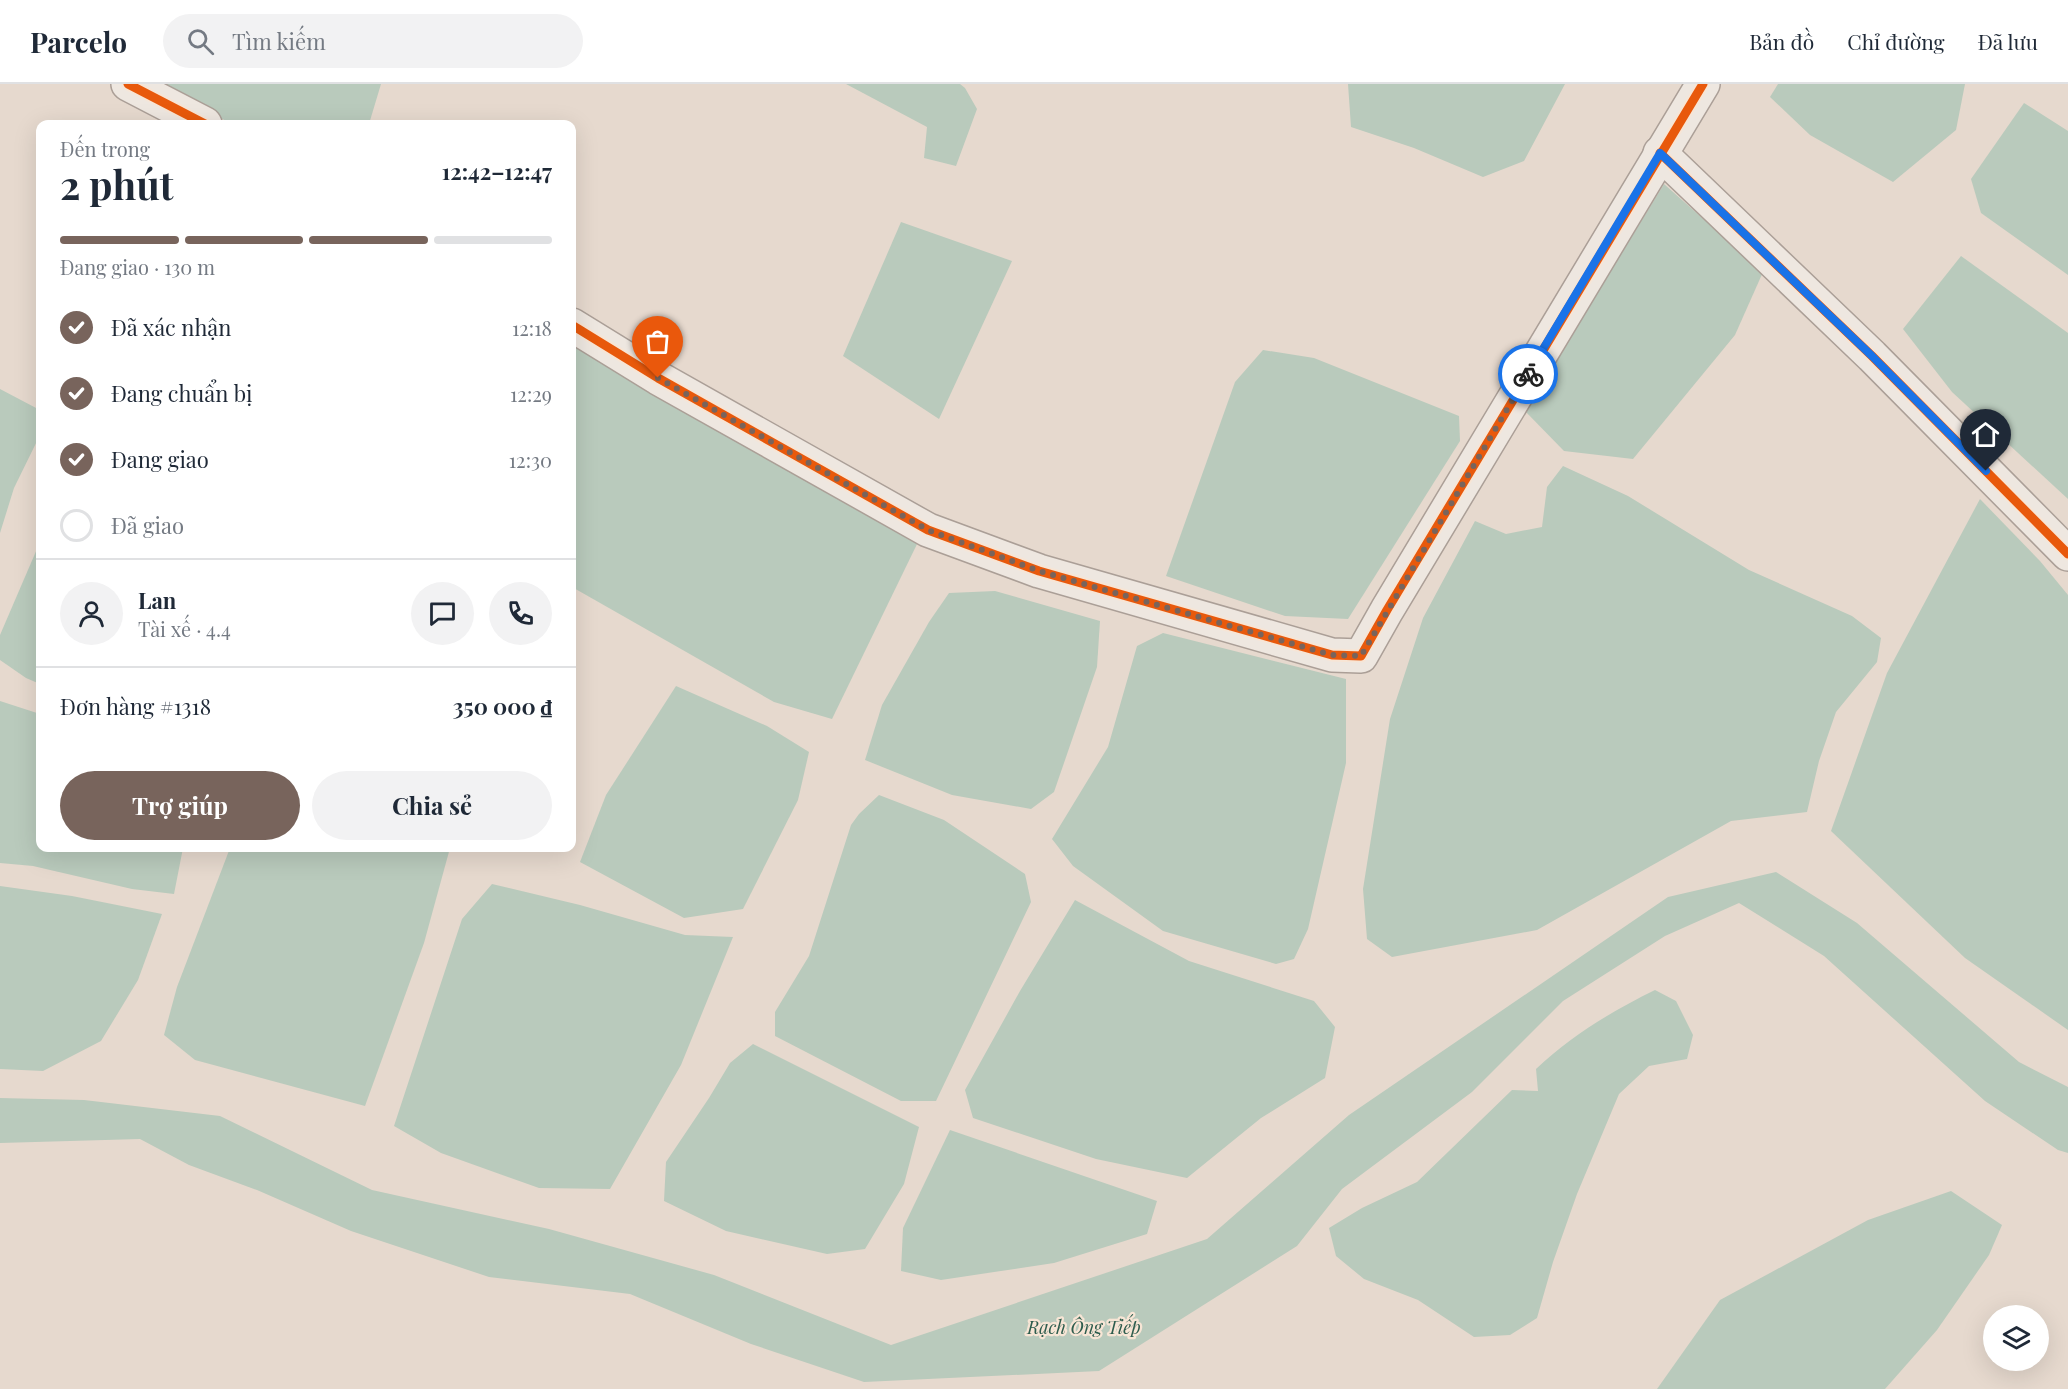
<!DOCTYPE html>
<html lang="vi">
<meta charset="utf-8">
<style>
body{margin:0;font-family:"Playfair Display",serif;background:#f2f2f3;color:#1f2937;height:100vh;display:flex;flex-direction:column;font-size:22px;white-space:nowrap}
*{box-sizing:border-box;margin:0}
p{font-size:20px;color:#747a83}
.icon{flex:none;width:33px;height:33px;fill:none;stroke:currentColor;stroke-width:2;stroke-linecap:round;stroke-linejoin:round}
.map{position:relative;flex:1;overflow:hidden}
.side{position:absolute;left:36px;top:36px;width:540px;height:732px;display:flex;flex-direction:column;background:#fff;border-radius:12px;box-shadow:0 6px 24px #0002}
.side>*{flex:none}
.buttons{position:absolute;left:1983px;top:1221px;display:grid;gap:12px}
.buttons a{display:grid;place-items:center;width:66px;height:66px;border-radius:50%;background:#fff;box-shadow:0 6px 24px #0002;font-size:30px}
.pin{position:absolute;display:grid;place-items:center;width:51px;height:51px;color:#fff;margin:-62px -26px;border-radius:50% 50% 50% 0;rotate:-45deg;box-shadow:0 0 6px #0007}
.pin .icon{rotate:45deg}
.courier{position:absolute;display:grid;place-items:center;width:60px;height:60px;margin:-30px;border:4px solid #1a73e8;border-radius:50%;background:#fff;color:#222;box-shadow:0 2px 8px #0007}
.overview em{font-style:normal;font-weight:700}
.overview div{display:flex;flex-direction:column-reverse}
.overview{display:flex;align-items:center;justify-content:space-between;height:102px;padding:0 24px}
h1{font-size:39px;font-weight:700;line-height:45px}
.bar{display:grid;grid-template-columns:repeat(4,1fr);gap:9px 6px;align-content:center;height:72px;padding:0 24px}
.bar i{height:8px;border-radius:4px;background:#e0e1e3}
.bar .active{background:#78645c}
.bar p{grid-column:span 4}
.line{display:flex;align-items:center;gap:15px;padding:0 24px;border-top:2px solid #e0e1e3}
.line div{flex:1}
.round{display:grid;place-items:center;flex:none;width:63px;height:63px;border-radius:32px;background:#f2f2f3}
ol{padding:0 24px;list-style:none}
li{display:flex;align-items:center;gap:18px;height:66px}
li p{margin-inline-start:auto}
li .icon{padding:6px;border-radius:50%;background:#78645c;color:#fff;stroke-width:4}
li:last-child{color:#747a83}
li i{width:33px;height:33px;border:3px solid #e0e1e3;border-radius:50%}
.cta{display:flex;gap:12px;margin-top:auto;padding:12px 24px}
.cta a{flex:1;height:69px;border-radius:36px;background:#78645c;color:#fff;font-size:24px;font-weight:700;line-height:69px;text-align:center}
.cta a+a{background:#f2f2f3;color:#1f2937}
header{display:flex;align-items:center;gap:36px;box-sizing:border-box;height:84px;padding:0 30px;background:#fff;border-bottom:2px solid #e0e1e3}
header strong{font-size:28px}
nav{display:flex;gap:33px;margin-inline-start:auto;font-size:21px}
.search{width:420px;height:54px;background:#f2f2f3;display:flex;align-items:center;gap:15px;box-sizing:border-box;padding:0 21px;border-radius:33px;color:#747a83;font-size:22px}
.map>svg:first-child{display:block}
.water{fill:#b9cabc}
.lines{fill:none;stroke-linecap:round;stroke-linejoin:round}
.minor-casing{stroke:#ab9f97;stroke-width:36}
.minor{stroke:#eee7e0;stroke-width:33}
.cycleway-casing{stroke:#f7e5d5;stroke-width:13}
.cycleway{stroke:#e8590c;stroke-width:9}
.done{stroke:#78645c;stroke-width:6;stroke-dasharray:0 10.8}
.route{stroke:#1a73e8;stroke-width:8}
.labels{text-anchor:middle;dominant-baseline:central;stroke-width:4.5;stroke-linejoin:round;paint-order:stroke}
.water-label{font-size:18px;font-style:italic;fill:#2d5c4d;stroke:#f7e5d5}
</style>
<header>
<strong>Parcelo</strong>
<div class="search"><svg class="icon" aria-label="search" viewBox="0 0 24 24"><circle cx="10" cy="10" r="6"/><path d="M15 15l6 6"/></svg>Tìm kiếm</div>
<nav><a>Bản đồ</a><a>Chỉ đường</a><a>Đã lưu</a></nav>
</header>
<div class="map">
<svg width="2068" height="1305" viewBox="0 0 2068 1305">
<rect width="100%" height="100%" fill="#e6d9ce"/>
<g class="water">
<path d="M155,0H381L369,40H232Z"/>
<path d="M846,0H960L965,4L977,25L956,82L924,74L927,43Z"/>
<path d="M1348,0H1565L1524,77L1483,93L1414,64L1351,43Z"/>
<path d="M1778,0H1965L1956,46L1893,98L1810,51L1770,13Z"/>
<path d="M2024,19L2068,47V191L1981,129L1971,95Z"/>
<path d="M1664,100L1763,188L1735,251L1633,375L1564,367L1525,327Z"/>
<path d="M901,138L1012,177L939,335L843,272Z"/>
<path d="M1961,172L2068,249V415L1952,308L1903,245Z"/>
<path d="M572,256L919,456L832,635L774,618L572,503Z"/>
<path d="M1263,266L1314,274L1459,332L1460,357L1348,535L1285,532L1166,492L1235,298Z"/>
<path d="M0,305L38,325L40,351L14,404L0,449Z"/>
<path d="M1563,382L1628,412L1749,486L1852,532L1881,554L1877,578L1836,628L1819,677L1807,728L1731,737L1537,846L1392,873L1367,855L1363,805L1390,635L1423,534L1475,437L1506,450L1542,443L1547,403Z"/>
<path d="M1980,415L2040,477L2068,511V946L1965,874L1831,747L1887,589Z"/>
<path d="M40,458V600L26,594L0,576V551Z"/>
<path d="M995,507L1100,537L1097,583L1054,708L1031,725L952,711L865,676L882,621L929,538L949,509Z"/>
<path d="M1163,549L1346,595V679L1308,845L1294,875L1276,880L1163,847L1073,782L1052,755L1108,663L1137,562Z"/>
<path d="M676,602L767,642L809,668L798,716L743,825L684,834L580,778L606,711Z"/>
<path d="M0,617L40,630V764H183L174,810L132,805L33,782L0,779Z"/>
<path d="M879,711L944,736L1025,790L1031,818L936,1017H901L775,952V928L809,872L851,741L859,730Z"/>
<path d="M230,764H450L424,859L365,1022L195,976L164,951L177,903Z"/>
<path d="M1776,788L1857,839L2019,978L2068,1003V1069L2058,1066L1985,1017L1824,872L1739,819L1665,852L1563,917L1472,1008L1342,1105L1297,1162L1099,1287L864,1298L751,1260L630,1210L489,1193L351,1147L257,1106L189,1081L140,1055L0,1059V1014L84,1016L220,1032L372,1106L549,1145L714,1191L891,1261L1207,1155L1349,1031L1668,813Z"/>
<path d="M492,800L580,821L685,851L733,853L681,981L610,1105L539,1104L441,1069L394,1042L462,835Z"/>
<path d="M0,802L72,812L162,830L138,896L101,957L43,987L0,985Z"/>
<path d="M1075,816L1189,877L1314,917L1335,943L1325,994L1261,1034L1187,1094L1096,1075L973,1034L965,1006L1020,907Z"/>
<path d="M1655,906L1676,917L1693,951L1687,975L1649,982L1619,1010L1577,1110L1553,1178L1537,1234L1510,1251L1474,1253L1418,1216L1364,1195L1336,1172L1329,1144L1362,1124L1417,1098L1512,1006L1538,1007L1536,985C1571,952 1612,927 1655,906Z"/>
<path d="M753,960L919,1043L904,1100L865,1165L827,1170L726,1147L664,1117L666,1078L709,1014L730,979Z"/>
<path d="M950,1046L1157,1117L1147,1150L1054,1179L941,1196L901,1187L903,1144Z"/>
<path d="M1951,1107L2002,1141L1989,1171L1937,1246L1885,1305H1657L1720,1216L1868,1136Z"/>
</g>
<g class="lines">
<g class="minor-casing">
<g id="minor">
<path d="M128,0L205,40"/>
<path d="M1660,69L1872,272L2068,470"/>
<path d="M572,241L658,294L928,446L1039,487L1332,571L1361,572L1387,526L1703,0"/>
</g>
</g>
<use href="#minor" class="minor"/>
<g class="cycleway-casing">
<g id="cycleway">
<path d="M128,0L205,40"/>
<path d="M1660,69L1872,272L2068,470"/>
<path d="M572,241L658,294L928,446L1039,487L1332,571L1361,572L1387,526L1703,0"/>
</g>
</g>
<use href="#cycleway" class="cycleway"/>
</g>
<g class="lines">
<path class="done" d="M658,294L928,446L1039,487L1332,571L1361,572L1528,290"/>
<path class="route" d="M1528,290L1660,69L1872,272L1986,387"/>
</g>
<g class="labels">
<g class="water-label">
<text x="1084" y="1243">Rạch Ông Tiếp</text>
</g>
</g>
</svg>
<div class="buttons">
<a><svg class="icon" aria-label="layers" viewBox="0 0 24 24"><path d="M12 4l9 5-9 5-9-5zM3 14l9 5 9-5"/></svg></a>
</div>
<div class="pin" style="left:658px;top:294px;background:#ea580c"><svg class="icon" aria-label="bag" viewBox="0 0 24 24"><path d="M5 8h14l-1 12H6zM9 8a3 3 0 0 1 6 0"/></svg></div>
<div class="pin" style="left:1986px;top:387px;background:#1f2937"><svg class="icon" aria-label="home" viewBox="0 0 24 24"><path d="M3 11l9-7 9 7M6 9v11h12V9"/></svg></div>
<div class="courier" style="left:1528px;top:290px"><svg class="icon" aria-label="bike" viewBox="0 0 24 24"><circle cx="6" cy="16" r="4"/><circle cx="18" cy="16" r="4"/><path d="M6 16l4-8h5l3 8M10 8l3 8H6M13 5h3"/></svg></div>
<section class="side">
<div class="overview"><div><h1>2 phút</h1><p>Đến trong</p></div><em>12:42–12:47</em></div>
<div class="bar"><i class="active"></i><i class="active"></i><i class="active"></i><i></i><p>Đang giao · 130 m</p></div>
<ol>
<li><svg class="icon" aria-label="check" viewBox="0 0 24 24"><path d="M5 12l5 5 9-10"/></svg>Đã xác nhận<p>12:18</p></li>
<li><svg class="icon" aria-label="check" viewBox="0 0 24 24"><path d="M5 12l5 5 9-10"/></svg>Đang chuẩn bị<p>12:29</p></li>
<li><svg class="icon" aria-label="check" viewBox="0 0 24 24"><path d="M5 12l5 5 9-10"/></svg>Đang giao<p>12:30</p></li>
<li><i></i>Đã giao</li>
</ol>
<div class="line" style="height:108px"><a class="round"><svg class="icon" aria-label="person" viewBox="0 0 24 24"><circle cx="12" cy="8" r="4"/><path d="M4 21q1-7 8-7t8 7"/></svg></a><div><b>Lan</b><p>Tài xế · 4.4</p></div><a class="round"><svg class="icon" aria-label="chat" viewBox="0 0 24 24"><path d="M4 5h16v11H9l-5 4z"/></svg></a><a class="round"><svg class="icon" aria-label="phone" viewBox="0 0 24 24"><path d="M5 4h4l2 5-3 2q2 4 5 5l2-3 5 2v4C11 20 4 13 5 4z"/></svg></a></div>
<div class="line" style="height:78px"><div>Đơn hàng #1318</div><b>350 000 ₫</b></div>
<div class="cta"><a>Trợ giúp</a><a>Chia sẻ</a></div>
</section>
</div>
